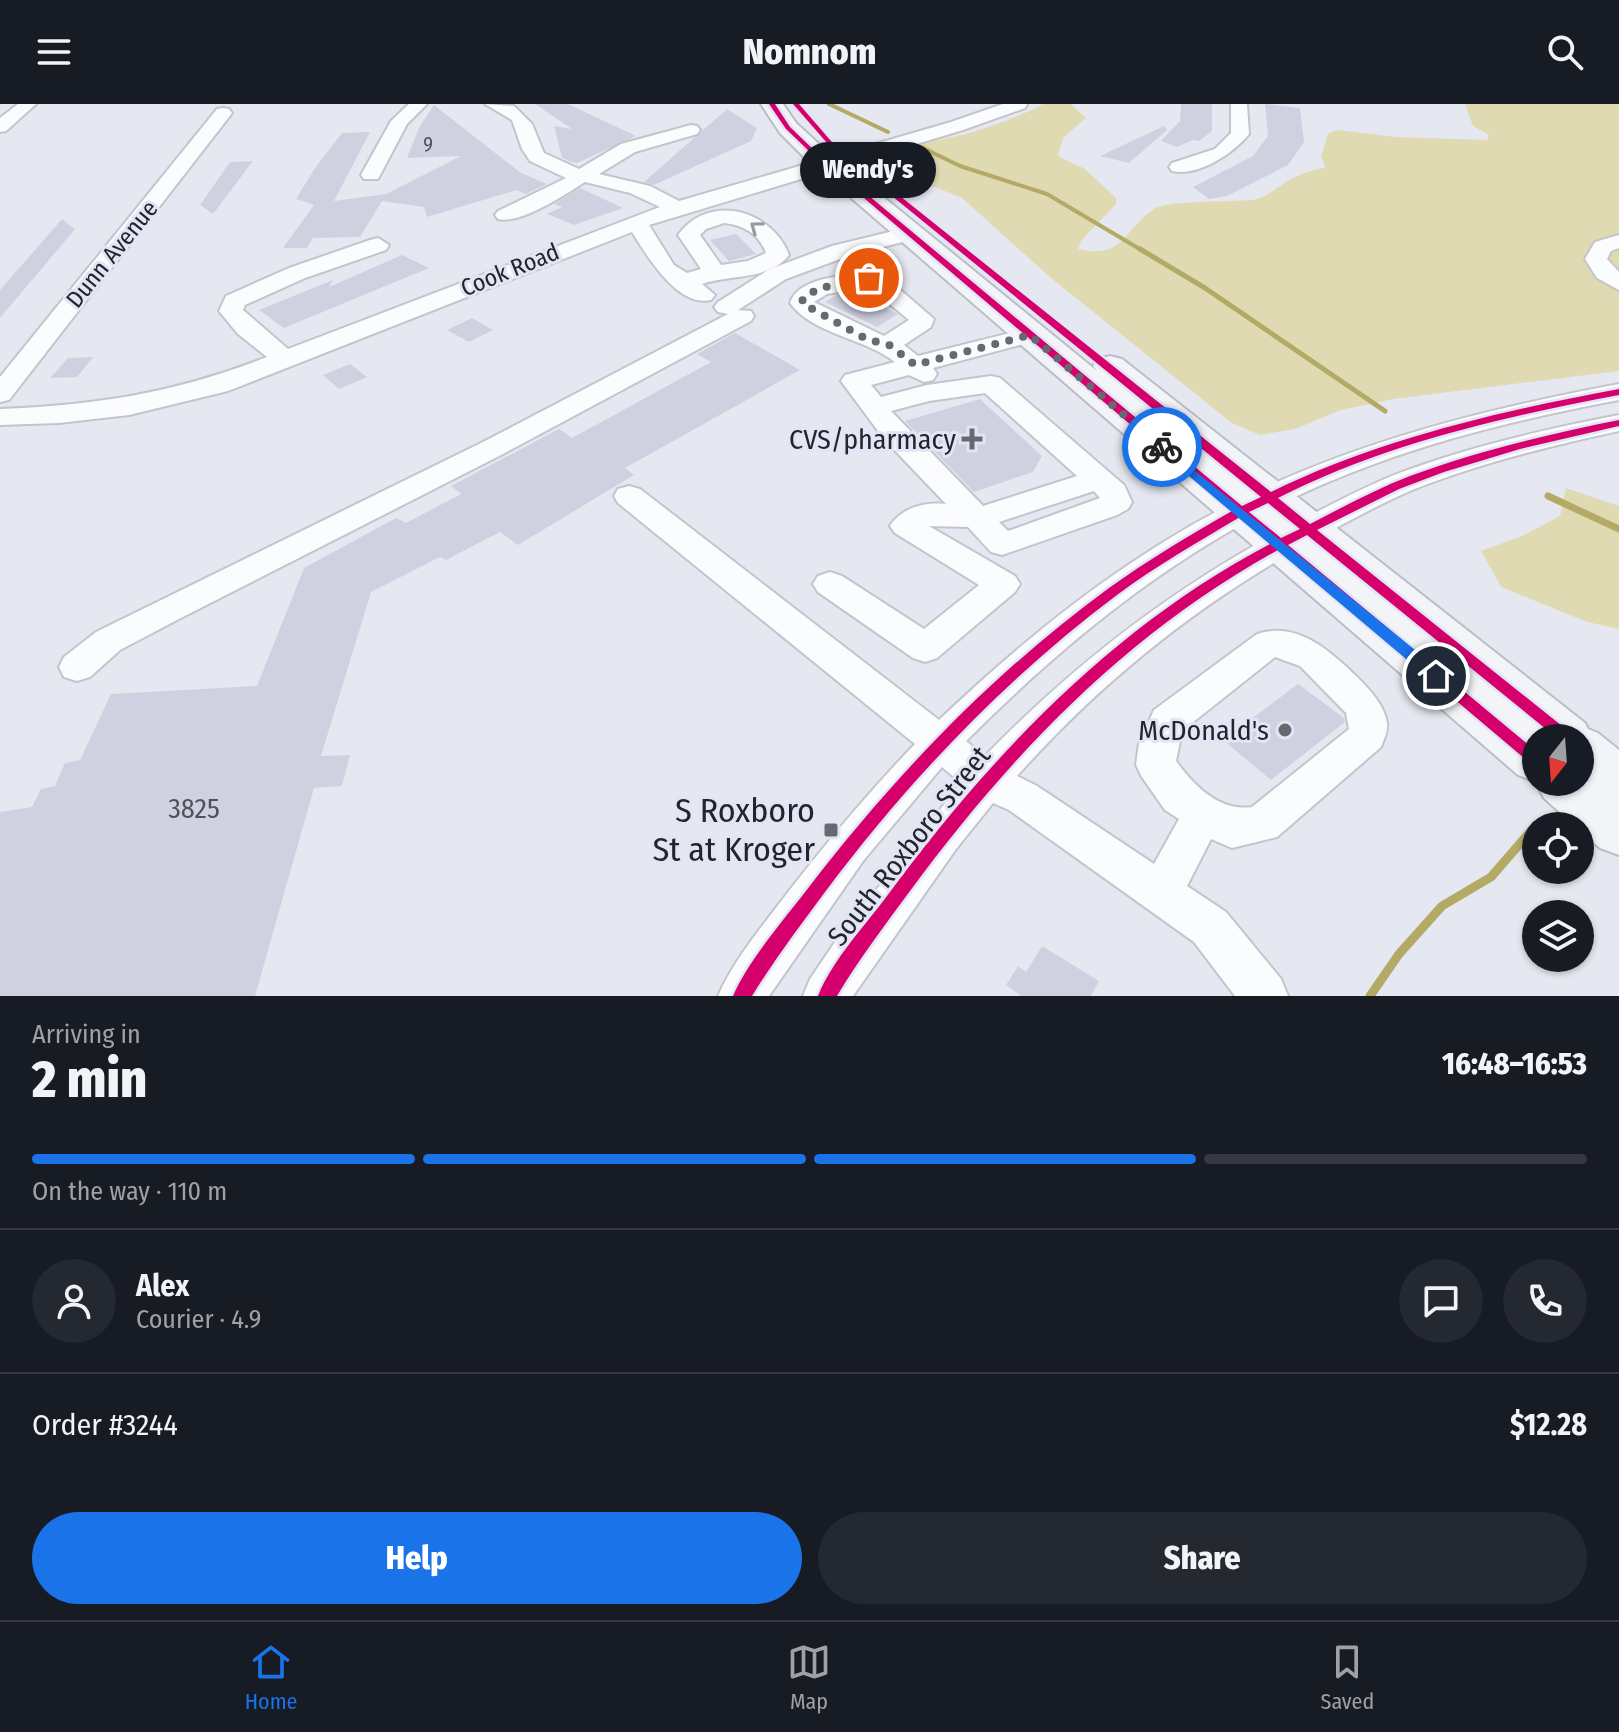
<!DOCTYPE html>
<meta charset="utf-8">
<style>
body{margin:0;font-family:"Fira Sans Condensed",sans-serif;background:#242831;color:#f1f3f6;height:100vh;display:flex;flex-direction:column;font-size:30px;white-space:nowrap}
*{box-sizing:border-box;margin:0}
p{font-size:26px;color:#9ea1a6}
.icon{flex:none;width:44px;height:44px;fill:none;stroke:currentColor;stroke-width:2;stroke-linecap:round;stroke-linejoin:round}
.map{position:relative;height:892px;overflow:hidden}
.side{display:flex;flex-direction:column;background:#171b24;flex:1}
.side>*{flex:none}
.needle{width:52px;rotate:197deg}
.fabs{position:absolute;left:1522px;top:620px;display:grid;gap:16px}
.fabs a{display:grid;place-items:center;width:72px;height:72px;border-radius:50%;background:#171b24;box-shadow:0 2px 6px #0004;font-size:40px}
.pin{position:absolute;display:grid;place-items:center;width:68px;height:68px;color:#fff;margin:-34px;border:4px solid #fff;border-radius:50%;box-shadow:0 2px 8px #0007}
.courier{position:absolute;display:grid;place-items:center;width:80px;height:80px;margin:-40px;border:6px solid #1a73e8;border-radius:50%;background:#fff;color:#222;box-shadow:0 2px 10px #0007}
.bubble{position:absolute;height:56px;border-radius:28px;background:#171b24;box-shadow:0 2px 6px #0004;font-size:26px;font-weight:800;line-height:56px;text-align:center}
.headline em{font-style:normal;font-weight:800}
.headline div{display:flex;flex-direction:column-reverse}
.headline{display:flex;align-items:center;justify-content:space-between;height:136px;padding:0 32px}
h1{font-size:52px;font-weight:800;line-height:60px}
.bar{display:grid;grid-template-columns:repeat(4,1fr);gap:12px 8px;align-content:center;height:96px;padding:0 32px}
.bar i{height:10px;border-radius:6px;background:#363941}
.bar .selected{background:#1a73e8}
.bar p{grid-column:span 4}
.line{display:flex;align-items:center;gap:20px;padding:0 32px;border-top:2px solid #363941}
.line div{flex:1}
.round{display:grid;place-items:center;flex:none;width:84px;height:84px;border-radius:42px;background:#242831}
.primary-button{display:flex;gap:16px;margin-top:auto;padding:16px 32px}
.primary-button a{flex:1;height:92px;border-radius:48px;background:#1a73e8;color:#fff;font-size:32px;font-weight:800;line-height:92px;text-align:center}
.primary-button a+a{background:#242831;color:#f1f3f6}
header{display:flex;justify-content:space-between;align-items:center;height:104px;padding:0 32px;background:#171b24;font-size:36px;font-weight:800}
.tab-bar{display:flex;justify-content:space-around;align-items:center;height:112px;border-top:2px solid #363941;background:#171b24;font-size:22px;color:#9ea1a6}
.tab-bar a{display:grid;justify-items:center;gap:4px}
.tab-bar .selected{color:#1a73e8}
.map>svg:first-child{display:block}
.green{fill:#e0dab2}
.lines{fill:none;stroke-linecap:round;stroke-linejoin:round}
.stream-far3{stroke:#b3aa66;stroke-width:4}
.stream-far2{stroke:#b3aa66;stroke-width:5}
.stream-far1{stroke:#b3aa66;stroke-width:7}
.stream{stroke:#b3aa66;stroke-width:9}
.building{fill:#cfd1e1}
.minor-casing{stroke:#c4c5cc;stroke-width:4}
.major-casing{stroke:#bbbdc7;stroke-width:4}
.minor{fill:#fbfcfd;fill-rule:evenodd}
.major{fill:#f3f4f8;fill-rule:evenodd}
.cycleway-casing{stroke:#e2e5f5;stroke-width:5}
.cycleway{fill:#d6006c;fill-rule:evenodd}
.oneway{stroke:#9a9b9e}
.route{fill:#1a73e8}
.done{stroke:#686970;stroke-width:8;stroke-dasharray:0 14.4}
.poi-dot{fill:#686970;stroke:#e2e5f5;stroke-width:3}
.labels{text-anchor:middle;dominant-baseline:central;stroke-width:6;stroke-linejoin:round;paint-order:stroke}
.far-number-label{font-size:20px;fill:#50515a}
.far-street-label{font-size:24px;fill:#24252b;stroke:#e2e5f5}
.poi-label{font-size:28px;fill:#24252b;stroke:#e2e5f5;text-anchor:end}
.near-number-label{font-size:28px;fill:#50515a}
.street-label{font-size:28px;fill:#24252b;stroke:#e2e5f5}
.near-poi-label{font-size:34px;fill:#24252b;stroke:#e2e5f5;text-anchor:end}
</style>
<header><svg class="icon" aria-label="menu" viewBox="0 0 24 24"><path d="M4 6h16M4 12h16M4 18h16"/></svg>Nomnom<svg class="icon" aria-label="search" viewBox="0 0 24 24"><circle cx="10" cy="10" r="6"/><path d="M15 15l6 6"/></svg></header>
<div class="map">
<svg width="1619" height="892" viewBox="0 0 1619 892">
<rect width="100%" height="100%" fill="#e6e8f1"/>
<g class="green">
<path d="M1043,0H1071L1086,14L1063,34L1058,52L1085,65L1116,94V100L1081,137L1078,145C1123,156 1123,126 1154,105C1167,96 1232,98 1253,96C1266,94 1278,82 1291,75C1302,69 1314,66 1326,63L1321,53L1328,30L1337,26L1396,33L1487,36L1489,31L1473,22L1465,0H1619V267L1393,295L1341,306L1295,325L1260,331L1232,319L1051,174L962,94L925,79L897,54C917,37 949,35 973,28C998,20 1021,12 1043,0Z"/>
<path d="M1566,384L1619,402V525L1587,518L1501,483L1481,447L1522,432L1560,412Z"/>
</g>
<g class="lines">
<g class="stream-far3">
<path d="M829,0L888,28"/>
<path d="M919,42L960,62L1047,90L1143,147"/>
</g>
<path class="stream-far2" d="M1140,145L1205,184L1385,307"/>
<path class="stream-far1" d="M1548,392L1619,425"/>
<path class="stream" d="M1370,892L1399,850L1442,802L1491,773L1536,721"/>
</g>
<g class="building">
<path d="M535,0H568L636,32L577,59L571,58L562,54L554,22L572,25Z"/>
<path d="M1181,0H1212V27L1199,37L1193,36L1177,43L1161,37L1180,17Z"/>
<path d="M1265,0L1300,4L1304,38L1288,61L1227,92L1209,95L1193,83L1253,52L1268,32Z"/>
<path d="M434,1L521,69L547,80L526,90L517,86L427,113L424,103L382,97L360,133L313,134L307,144H283L314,101L296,95L315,64L342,29L370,28L334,97L386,90L461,52L407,54L420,22Z"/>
<path d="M727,5L757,24L751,37L654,81L644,78Z"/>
<path d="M1164,22L1167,26L1129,59L1100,52Z"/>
<path d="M253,57L213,110L200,101L230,58Z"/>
<path d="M580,84L623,104L574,121L547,110L562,103L554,100Z"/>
<path d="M62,115L75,125L0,214V186Z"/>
<path d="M736,130L756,150L729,157L710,136Z"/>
<path d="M402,151L429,164L284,224L259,206L333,176L329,183Z"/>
<path d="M852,189L896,209L898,210L877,223L825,198L837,191Z"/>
<path d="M472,214L493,226L469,238L447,226Z"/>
<path d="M735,229L800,266L625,364L634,371L518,441L500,428L446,456L440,453L371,488L321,652L350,651L342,682L314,684L255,892H0V708L32,703L41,685L55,682L65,659L80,656L111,590L257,582L304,464L396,414L406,419L461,390L451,382L559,325L572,334L711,258L697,250Z"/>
<path d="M93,253L77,273L50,274L68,254Z"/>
<path d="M350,260L367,273L339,285L323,271Z"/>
<path d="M980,295L1042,352L1033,368L974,388L905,317Z"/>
<path d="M1298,580L1344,614L1345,618L1271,676L1223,636Z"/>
<path d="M1042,842L1099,877L1091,892H1021L1006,881L1018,862L1026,868Z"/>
</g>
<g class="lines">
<g class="minor-casing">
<g id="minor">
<path d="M18,0H36L6,27L0,28V14Z"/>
<path d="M409,0H427L407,20L378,75H364L361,71L391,17Z"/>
<path d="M485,0L514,2L532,20L544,49L579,65L621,40L691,21L697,22L700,26L697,30L635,48L599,70L650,82L679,97L951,18L1003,0H1027L1025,4L963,26L649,121L674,161L687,169L701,165L678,131C709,88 772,106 789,151C769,177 729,170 702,180L715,191L711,196C678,204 647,152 632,128L228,287L129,311L59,319L0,321V305C98,301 175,289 267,253L238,230L219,207L226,192L289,164L370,136L378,134L389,141L386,146L305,174L245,201L243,206L288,245L660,103L630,89L585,78C566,90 520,121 498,115L495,111L498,107L566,74L530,57L522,45L512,16ZM724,119C744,121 759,130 766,149L748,157L721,161L700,131L706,125Z"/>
<path d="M1231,0H1247L1249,30C1234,49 1198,73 1172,67L1169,63L1172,59L1215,45L1231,29Z"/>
<path d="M223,4L229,5L232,9L229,13L9,296L0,298V273L217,5Z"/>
<path d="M910,123L918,124L921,129L918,134L848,152L786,175L738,206L751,207L754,212L751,217L503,350L177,516L120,546L90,573L77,577L64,573L59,563L64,553L96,528L483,338L728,210L718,208L714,203L718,198L770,165L832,142Z"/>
<path d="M1619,131V144L1611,147L1607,155L1619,168V186L1597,174L1585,155L1595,138Z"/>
<path d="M874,168L882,170L934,215L931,223L904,241L918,252L1030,224L1039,226L1042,231L1039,236L933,264L937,270L933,276L924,278L909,271L871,281L881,293L927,281L991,272L1000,274L1124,381L1132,398L1128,405L1117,411L1002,451L991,448L968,423L929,422L1015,472L1020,480L1015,488L937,554L925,558L913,554L818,488L813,480L818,472L830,468L842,472L924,525L979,481L895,429L890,422C902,403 925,398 946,400L884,335L841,277L845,271L895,258C867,235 812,230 790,199C799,171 850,172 874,168ZM869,183L909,216L884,232L814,198L827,190ZM985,289L1077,372L983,402L891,307L929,297ZM1094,387L1100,394L1008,427L999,418Z"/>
<path d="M1619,280V296C1508,317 1398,344 1295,393C1170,452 1063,540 966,637L985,652C1081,553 1186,474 1309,412C1340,396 1370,380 1402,368C1472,342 1546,325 1619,311V327C1554,341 1488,357 1425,381C1393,393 1362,410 1332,426C1211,490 1108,570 1017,672L1037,682L1154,760L1179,715L1165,706L1142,673L1136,661L1139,639L1154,606L1257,530C1297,517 1329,546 1356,572C1369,585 1384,600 1387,619C1388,628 1384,635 1381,643L1277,733L1232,744L1211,735L1187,782L1226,808L1281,875L1288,892H1235L1194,838L1009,706L993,699L956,745L853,892H803L810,875L835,838L961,679L942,663L863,757L769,892H718C733,858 757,829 779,800C822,744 866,691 915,640L618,399L614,392L618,385L629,382L640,385L939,616C1039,521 1148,435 1275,379C1385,330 1502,302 1619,280ZM1275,553L1300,562L1346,609L1349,625L1252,703C1220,708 1194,682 1176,657L1182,627Z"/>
</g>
</g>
<g class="major-casing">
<path id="major" d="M761,0H783L796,19L822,43L1097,267L1093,262L1098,255L1110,252L1122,255L1585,619L1588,625L1598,629L1619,646V751L1600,744L1580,727V722H1575L1544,694L1536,678L1518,671L804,53L780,29ZM1536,634H1580V678H1536Z"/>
</g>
<use href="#minor" class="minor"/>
<use href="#major" class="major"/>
<g class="cycleway-casing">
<path id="cycleway" d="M769,0H775L790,23L815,47L1242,402L1261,393L827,39L793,0H799L831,37L1271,388C1379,335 1500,307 1619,285V291C1503,313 1384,340 1278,394L1310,420C1343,403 1376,385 1410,372C1478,347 1549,330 1619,316V322L1520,345L1444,368L1399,385L1317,426L1572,630L1574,634H1557L1307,431L1288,441L1536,647V662L1531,660L1278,446C1127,529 1011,650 910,787C885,821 859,855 837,892H818C833,855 864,823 887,792C991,651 1114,522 1270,440L1240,413C1198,438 1156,462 1117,491C1005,575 909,676 825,788C800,822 774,856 752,892H733C748,857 786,813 809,783C896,670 994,568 1109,484C1148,456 1190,431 1232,407L811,49L786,25ZM1268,399L1300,425L1281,434L1249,408Z"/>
</g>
<use href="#cycleway" class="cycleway"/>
</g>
<defs><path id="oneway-chevron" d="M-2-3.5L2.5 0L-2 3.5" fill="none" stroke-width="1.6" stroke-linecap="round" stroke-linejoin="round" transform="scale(2)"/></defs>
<use class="oneway" href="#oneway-chevron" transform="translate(756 123) rotate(-143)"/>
<path class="route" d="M1162,340L1442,568V576H1431L1158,346L1157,343Z"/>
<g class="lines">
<path class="done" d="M869,174L820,184L803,194L802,199L868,236L888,240L915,261L1030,231L1162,343"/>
</g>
<g class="poi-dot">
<path d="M968 323h8v8h8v8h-8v8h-8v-8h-8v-8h8z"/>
<circle cx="1285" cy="626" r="8"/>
<rect x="823" y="718" width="16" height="16" rx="4"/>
</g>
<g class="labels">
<g class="far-number-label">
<text x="428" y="40">9</text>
</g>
<g class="far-street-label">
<text transform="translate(112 150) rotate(-51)">Dunn Avenue</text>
<text transform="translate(510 166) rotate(-22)">Cook Road</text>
</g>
<g class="poi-label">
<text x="956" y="335">CVS/pharmacy</text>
<text x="1269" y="626">McDonald's</text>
</g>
<g class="near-number-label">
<text x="194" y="704">3825</text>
</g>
<g class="street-label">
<text transform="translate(909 742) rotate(-52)">South Roxboro Street</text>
</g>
<g class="near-poi-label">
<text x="815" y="706">S Roxboro<tspan x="815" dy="39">St at Kroger</tspan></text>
</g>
</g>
</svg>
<div class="fabs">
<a><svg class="needle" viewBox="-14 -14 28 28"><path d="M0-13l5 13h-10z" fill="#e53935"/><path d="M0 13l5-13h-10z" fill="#9ea1a6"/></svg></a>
<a><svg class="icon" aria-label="locate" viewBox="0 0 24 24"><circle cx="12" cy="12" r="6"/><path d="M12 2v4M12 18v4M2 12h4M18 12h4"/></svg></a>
<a><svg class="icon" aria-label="layers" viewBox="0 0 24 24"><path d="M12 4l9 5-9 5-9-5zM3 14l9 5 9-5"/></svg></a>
</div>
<div class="pin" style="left:869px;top:174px;background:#ea580c"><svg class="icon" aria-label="bag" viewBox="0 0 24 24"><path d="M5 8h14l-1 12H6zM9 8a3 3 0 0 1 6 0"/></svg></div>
<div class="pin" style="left:1436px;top:572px;background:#1f2937"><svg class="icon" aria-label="home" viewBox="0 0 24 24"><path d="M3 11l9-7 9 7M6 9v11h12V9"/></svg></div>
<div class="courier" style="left:1162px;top:343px"><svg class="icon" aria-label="bike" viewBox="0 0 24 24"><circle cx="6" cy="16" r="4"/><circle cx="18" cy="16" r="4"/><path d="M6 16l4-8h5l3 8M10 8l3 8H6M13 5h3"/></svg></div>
<div class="bubble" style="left:800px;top:38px;width:136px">Wendy's</div>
</div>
<section class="side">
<div class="headline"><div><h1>2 min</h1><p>Arriving in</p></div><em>16:48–16:53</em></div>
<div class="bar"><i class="selected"></i><i class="selected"></i><i class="selected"></i><i></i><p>On the way · 110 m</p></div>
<div class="line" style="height:144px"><a class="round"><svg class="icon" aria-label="person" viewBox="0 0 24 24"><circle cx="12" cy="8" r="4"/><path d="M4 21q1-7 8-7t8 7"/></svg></a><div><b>Alex</b><p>Courier · 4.9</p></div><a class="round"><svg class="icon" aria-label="chat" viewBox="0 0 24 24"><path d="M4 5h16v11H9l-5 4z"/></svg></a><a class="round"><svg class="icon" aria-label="phone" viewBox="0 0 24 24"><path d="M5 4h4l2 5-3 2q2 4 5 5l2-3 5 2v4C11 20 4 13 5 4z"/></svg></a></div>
<div class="line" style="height:104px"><div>Order #3244</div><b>$12.28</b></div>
<div class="primary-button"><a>Help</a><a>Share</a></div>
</section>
<nav class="tab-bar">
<a class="selected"><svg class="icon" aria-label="home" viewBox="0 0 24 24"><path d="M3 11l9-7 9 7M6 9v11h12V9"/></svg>Home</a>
<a><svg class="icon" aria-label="map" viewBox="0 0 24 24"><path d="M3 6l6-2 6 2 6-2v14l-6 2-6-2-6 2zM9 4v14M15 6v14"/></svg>Map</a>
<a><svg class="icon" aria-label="saved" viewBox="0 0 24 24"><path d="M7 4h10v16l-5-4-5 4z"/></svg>Saved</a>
</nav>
